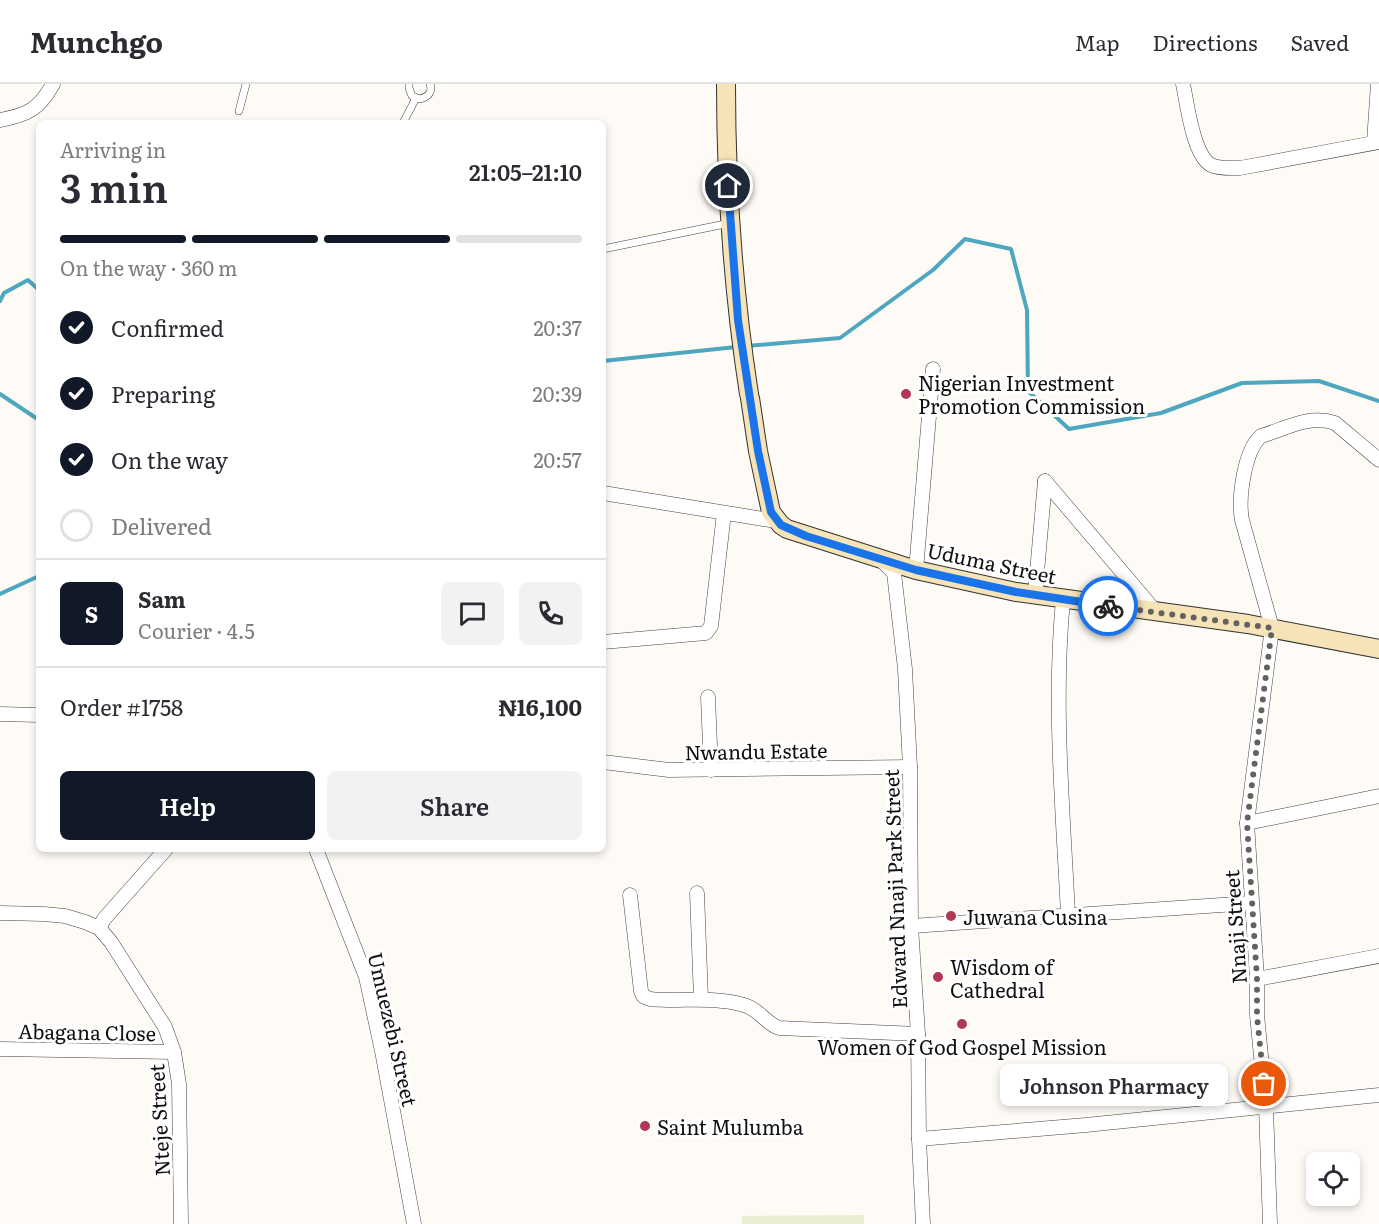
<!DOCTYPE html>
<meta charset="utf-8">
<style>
body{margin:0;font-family:Literata,serif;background:#f2f2f3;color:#2b2b33;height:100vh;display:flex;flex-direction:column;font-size:22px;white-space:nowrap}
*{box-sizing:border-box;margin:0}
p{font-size:20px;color:#7c7c81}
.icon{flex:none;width:33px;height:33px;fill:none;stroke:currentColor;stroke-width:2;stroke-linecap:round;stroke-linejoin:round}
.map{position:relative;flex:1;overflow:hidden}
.panel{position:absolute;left:36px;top:36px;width:570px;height:732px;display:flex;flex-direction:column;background:#fff;border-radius:9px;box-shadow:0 3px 9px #0003}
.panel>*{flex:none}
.buttons{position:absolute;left:1306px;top:1068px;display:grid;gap:12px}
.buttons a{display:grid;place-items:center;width:54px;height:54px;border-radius:9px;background:#fff;box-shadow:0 3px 9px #0003;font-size:30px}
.pin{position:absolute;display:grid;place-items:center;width:51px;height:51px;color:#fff;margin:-26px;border:3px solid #fff;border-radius:50%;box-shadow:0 2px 6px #0007}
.courier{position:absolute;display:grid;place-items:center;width:60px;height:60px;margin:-30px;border:4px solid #1a73e8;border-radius:50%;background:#fff;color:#222;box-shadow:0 2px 8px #0007}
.bubble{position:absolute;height:42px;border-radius:9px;background:#fff;box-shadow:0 3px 9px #0003;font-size:20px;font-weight:600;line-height:42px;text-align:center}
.overview em{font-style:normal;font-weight:600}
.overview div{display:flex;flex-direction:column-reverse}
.overview{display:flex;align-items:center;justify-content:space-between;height:102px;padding:0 24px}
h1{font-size:39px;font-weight:600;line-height:45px}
.bar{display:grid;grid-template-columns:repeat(4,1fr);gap:9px 6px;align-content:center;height:72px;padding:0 24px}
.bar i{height:8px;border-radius:4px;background:#e1e1e2}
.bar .selected{background:#111827}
.bar p{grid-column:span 4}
.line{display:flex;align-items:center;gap:15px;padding:0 24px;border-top:2px solid #e1e1e2}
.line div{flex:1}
.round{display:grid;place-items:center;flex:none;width:63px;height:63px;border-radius:9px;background:#f2f2f3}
ol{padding:0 24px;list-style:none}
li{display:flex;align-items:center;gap:18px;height:66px}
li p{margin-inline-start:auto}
li .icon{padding:6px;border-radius:50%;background:#111827;color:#fff;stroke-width:4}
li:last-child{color:#7c7c81}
li i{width:33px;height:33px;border:3px solid #e1e1e2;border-radius:50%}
.button{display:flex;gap:12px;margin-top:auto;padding:12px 24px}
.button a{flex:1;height:69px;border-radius:9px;background:#111827;color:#fff;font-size:24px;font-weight:600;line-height:69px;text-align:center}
.button a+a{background:#f2f2f3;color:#2b2b33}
header{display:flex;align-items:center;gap:36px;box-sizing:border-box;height:84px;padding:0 30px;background:#fff;border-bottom:2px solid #e1e1e2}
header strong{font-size:28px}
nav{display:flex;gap:33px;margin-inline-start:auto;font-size:21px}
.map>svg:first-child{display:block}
.pitch{fill:#e9eed2}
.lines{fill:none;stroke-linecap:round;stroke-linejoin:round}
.stream{stroke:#4ea7bf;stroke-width:4}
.lane-casing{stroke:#434343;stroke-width:8}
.street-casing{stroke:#434343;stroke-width:15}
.secondary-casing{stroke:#323232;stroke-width:20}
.lane{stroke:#fff;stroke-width:7}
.street{stroke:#fff;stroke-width:14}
.secondary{stroke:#f6e3b7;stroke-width:18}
.done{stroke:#636260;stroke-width:6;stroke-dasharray:0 10.8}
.route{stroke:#1a73e8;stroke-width:8}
.poi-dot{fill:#b13754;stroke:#fff;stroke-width:2}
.labels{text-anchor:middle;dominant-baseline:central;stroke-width:6;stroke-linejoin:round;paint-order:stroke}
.poi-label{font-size:20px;fill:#101010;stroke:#fff;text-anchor:start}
.street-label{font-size:20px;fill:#101010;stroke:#fff}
</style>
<header>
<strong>Munchgo</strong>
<nav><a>Map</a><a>Directions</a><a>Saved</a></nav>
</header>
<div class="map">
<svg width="1379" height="1140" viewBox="0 0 1379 1140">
<rect width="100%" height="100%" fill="#fefaf5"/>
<path class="pitch" d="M864,1131V1140H742V1132Z"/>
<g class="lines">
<g class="stream">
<path d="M0,217L4,209L28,196L39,206"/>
<path d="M746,262L840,254L933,186L965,155L1011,165L1027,226L1028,307L1069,345L1161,329L1242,299L1319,297L1379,317"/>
<path d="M603,277L736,263"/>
<path d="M0,310L39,336"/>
<path d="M0,510L39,492"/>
</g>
<g class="lane-casing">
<g id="lane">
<path d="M409,0V4L412,12L420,15C428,13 433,8 430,0"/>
<path d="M239,27L246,0"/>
<path d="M403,39L416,14"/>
<path d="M603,165L730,139"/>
</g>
</g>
<g class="street-casing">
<g id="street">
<path d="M1183,0C1187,19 1193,71 1211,81C1219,85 1231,84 1240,84L1379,58"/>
<path d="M0,36C28,31 39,25 53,0"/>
<path d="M1374,58L1378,0"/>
<path d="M1045,397L1156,528"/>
<path d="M603,409L776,437"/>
<path d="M881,476L894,489L905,585L910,683L911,842L918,950L919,1055L923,1140"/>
<path d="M916,486L933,285"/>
<path d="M1035,511L1045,397"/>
<path d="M1063,516C1053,620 1063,726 1068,831"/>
<path d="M603,558L706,549L711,542L724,429"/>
<path d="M708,613L711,686"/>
<path d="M0,630L39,631"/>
<path d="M603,678L669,686L910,683"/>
<path d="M1247,739L1379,712"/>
<path d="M316,765L366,893L382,967L414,1140"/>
<path d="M697,809L701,915"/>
<path d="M630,811L641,907L643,912L650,915C681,918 713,912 744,921C759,925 765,939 779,944L918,950"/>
<path d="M0,829L44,830L65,832L85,838L99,844L111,858L165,943L174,968L179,1000L181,1140"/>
<path d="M911,842L1251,819"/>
<path d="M99,844L104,835L166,765"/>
<path d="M1257,895L1379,872"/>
<path d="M0,965L174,968"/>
<path d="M919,1055L1086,1041L1379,1011"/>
<path d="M1270,1140L1266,1023L1257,931V895L1247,739L1272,544L1242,436C1238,415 1244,367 1261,352C1285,345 1309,330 1335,339L1379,376"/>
</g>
</g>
<g class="secondary-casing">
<g id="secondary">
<path d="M726,0C726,104 733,207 749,310"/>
<path d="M750,314L758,367L771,428L781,441L787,445L916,486L1016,508L1248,540L1379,565"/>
</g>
</g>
<use href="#lane" class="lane"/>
<use href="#street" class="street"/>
<use href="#secondary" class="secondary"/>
</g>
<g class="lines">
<path class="done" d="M1108,522L1272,544L1247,739L1257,895V932L1264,1000"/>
<path class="route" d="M728,102L738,236L758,367L771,428L781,441L806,452L916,486L1016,508L1108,522"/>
</g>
<g class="poi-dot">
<circle cx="906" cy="310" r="6"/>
<circle cx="951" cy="832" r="6"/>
<circle cx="938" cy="893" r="6"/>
<circle cx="962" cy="940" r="6"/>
<circle cx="645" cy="1042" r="6"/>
</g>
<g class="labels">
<g class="poi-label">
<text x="918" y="298">Nigerian Investment<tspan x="918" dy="23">Promotion Commission</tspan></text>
<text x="963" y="832">Juwana Cusina</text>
<text x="950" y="882">Wisdom of<tspan x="950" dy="23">Cathedral</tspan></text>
<text x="962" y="962" text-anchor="middle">Women of God Gospel Mission</text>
<text x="657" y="1042">Saint Mulumba</text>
</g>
<g class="street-label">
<text transform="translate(992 478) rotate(12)">Uduma Street</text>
<text transform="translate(756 666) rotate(-1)">Nwandu Estate</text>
<text transform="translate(894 805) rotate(-92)">Edward Nnaji Park Street</text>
<text transform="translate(1234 843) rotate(-94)">Nnaji Street</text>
<text transform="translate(394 945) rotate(77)">Umuezebi Street</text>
<text transform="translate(87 947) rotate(1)">Abagana Close</text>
<text transform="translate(158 1036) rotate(-93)">Nteje Street</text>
</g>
</g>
</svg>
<div class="buttons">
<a><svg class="icon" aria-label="locate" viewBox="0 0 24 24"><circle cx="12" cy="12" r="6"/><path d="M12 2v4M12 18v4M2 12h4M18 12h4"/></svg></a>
</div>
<div class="pin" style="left:1264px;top:1000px;background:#ea580c"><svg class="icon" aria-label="bag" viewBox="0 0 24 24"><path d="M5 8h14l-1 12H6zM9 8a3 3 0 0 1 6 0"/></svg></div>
<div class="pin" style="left:728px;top:102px;background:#1f2937"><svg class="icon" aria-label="home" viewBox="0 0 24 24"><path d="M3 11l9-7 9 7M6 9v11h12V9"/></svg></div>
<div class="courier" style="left:1108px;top:522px"><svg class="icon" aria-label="bike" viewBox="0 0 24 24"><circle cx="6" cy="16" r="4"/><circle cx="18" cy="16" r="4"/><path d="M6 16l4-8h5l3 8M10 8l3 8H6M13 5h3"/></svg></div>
<div class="bubble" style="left:1000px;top:980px;width:228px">Johnson Pharmacy</div>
<section class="panel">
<div class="overview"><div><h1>3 min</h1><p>Arriving in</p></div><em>21:05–21:10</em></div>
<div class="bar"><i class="selected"></i><i class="selected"></i><i class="selected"></i><i></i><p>On the way · 360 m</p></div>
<ol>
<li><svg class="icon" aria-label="check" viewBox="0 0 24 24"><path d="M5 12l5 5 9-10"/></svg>Confirmed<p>20:37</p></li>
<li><svg class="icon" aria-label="check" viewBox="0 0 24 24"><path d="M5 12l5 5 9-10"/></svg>Preparing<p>20:39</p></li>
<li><svg class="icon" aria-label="check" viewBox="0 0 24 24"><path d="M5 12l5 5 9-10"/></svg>On the way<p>20:57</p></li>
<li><i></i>Delivered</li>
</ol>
<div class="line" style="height:108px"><b class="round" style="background:#111827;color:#fff">S</b><div><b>Sam</b><p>Courier · 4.5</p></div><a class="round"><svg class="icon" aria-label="chat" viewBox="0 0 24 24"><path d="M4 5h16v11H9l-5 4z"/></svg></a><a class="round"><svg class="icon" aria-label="phone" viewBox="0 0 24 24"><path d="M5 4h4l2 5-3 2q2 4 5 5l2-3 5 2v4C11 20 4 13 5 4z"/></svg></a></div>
<div class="line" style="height:78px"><div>Order #1758</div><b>₦16,100</b></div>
<div class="button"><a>Help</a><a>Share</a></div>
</section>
</div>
